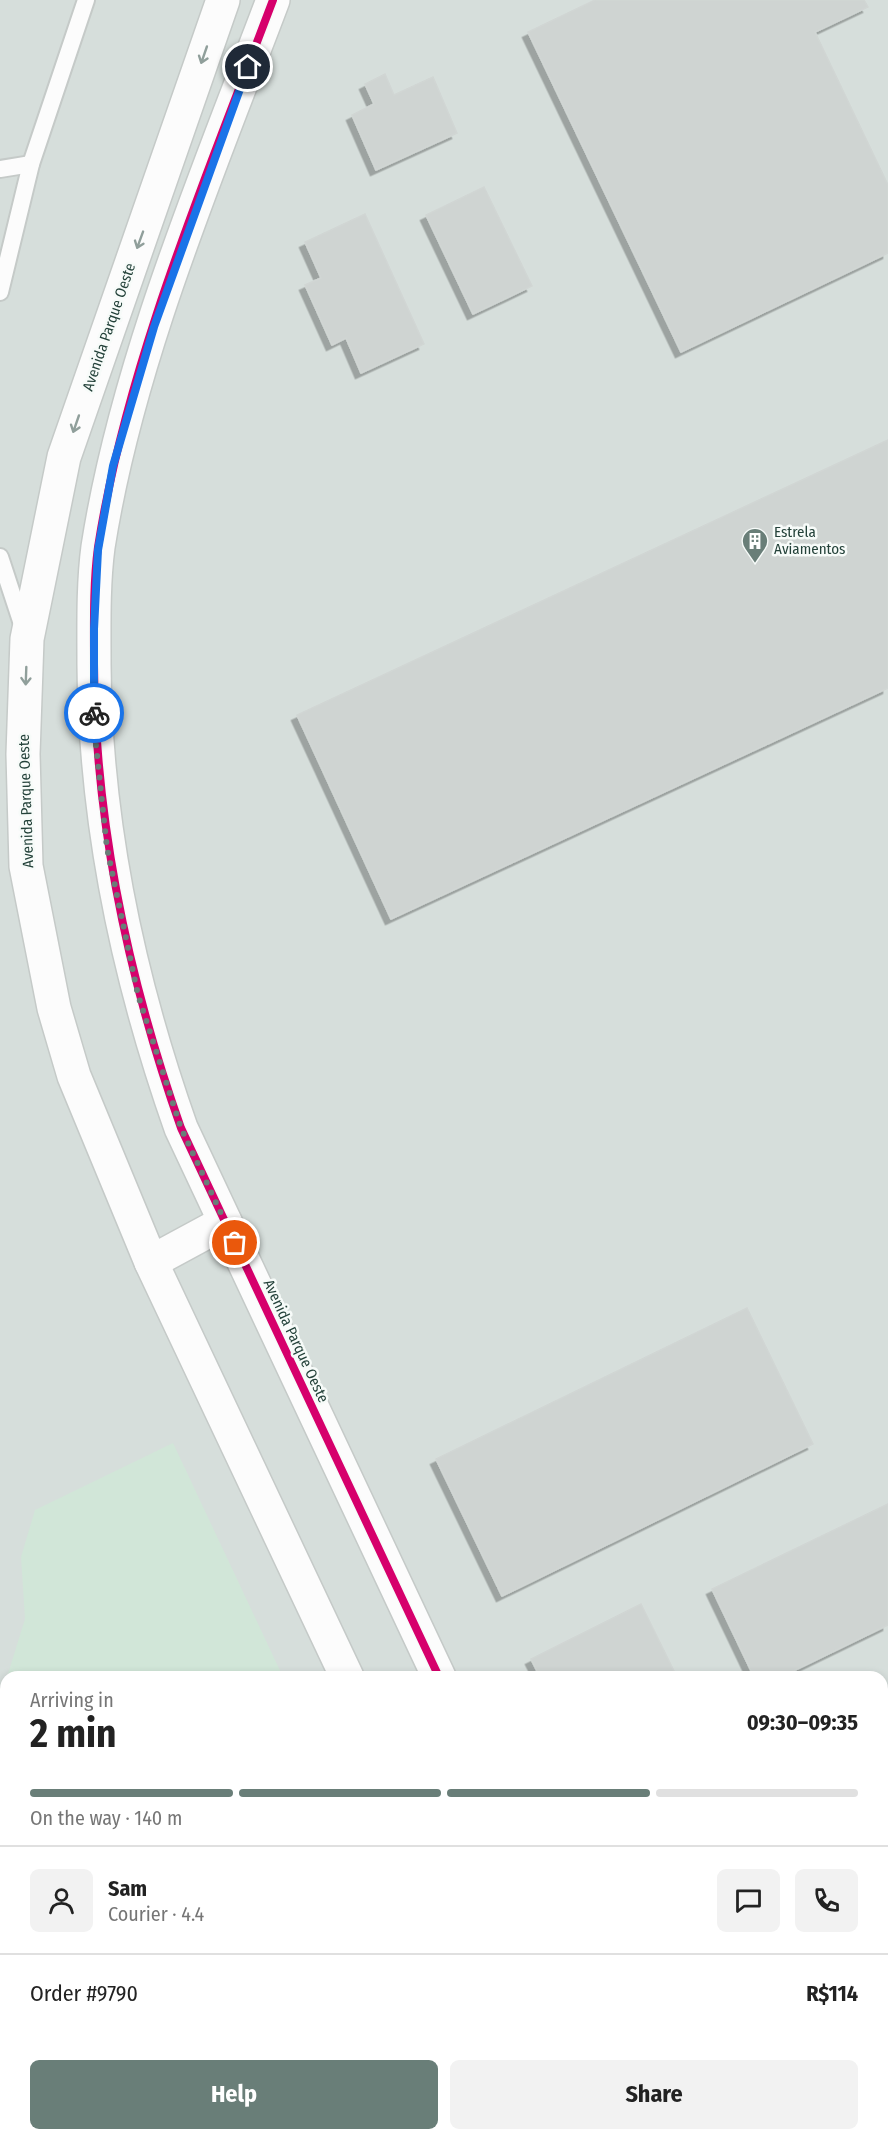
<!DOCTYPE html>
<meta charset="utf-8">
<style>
body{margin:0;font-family:"Fira Sans Condensed",sans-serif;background:#f2f2f2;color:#222;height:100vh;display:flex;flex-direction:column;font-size:22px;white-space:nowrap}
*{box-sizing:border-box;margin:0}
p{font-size:20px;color:#767676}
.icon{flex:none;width:33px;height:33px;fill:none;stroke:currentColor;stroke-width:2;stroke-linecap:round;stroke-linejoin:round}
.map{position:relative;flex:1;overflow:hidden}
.drawer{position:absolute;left:0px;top:1671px;width:888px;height:470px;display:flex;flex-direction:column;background:#fff;border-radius:18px 18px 0 0;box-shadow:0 3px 9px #0003}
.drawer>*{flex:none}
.pin{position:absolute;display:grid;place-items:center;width:51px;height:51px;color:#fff;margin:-26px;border:3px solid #fff;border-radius:50%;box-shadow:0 2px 6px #0007}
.courier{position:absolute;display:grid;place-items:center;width:60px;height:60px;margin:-30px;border:4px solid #1a73e8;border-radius:50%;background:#fff;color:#222;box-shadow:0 2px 8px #0007}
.summary em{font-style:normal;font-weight:700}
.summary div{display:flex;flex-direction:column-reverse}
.summary{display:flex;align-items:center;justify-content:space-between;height:102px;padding:0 30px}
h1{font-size:39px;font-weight:700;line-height:45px}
.bar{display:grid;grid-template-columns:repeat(4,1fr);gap:9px 6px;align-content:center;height:72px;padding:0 30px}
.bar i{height:8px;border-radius:4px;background:#e0e0e0}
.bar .on{background:#697e78}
.bar p{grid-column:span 4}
.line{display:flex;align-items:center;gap:15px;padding:0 30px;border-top:2px solid #e0e0e0}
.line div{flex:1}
.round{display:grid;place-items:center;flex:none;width:63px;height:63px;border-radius:9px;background:#f2f2f2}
.button{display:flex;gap:12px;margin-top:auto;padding:12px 30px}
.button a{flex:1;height:69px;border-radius:9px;background:#697e78;color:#fff;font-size:24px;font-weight:700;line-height:69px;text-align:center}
.button a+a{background:#f2f2f2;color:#222}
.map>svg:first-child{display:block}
.built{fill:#d6dedb;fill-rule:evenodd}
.green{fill:#d1e6d8}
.building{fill:#cfd4d2;stroke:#d1d6d4;stroke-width:1.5;filter:url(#shadow)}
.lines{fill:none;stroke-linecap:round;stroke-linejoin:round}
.service-casing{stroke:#c5cac8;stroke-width:20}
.tertiary-casing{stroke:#c5cac8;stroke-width:36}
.service{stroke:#fcfcfc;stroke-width:16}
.tertiary{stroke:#fcfcfc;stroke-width:33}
.cycleway-casing{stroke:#f7fbf9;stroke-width:11}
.cycleway{stroke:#d6006c;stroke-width:8}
.oneway{stroke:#909f9b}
.done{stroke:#697e78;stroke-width:6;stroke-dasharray:0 10.8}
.route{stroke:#1a73e8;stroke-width:8}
.labels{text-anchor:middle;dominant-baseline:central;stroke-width:5;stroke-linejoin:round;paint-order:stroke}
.street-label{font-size:15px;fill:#24423a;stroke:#f7fbf9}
.poi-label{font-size:15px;fill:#24423a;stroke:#f7fbf9;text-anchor:start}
</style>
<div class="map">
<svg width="888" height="2140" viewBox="0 0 888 2140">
<defs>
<filter id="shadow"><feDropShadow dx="-5.5" dy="5.5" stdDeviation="0" flood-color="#0004"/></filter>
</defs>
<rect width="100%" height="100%" fill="#e8edeb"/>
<path class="built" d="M0,0H888V2140H0ZM6,1677H882V2134H6Z"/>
<g class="green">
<path d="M173,1443L283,1677H7L25,1619L21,1557L35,1510Z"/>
<path d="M6,1680V2068L0,2071V1700Z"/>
</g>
<g class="building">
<path d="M595,0H864L868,7L815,32L888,185V253L681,352L528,32Z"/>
<path d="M385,74L394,95L433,77L457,133L376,170L352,115L374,104L365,84Z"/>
<path d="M484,187L532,286L473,314L426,215Z"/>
<path d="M365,214L424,344L361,373L346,338L332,345L305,285L321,278L305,242Z"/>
<path d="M888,440V688L391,919L297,715Z"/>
<path d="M747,1308L813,1444L502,1596L436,1459Z"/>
<path d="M888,1504V1625L781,1677H754L712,1589Z"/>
<path d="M641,1604L677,1677H540L531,1659Z"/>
<path d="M888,1801V1910L882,1898V1804Z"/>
<path d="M274,2134H357L359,2140H276Z"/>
</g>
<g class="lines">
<g class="service-casing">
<g id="service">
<path d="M0,169L31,164"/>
<path d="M0,292L31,164L86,0"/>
<path d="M0,557L23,627"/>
<path d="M882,2095L888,2092"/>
<path d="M854,2134L857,2140"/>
<path d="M787,2140L799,2134"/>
</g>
</g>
<g class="tertiary-casing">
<g id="tertiary">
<path d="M223,0L64,457L27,639L23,754L26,866L54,1008L74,1076L151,1262L347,1677"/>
<path d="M273,0C207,175 127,362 98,547C93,585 94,625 94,664C95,823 128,978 181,1128L439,1677"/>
<path d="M151,1262L225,1222"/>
<path d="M563,2134L565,2140"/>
<path d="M653,2134L656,2140"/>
</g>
</g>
<use href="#service" class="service"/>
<use href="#tertiary" class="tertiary"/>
<g class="cycleway-casing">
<path id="cycleway" d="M273,0C207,175 127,362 98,547C93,585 94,625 94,664C95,823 128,978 181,1128L439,1677"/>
</g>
<use href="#cycleway" class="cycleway"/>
</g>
<defs><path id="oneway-shaft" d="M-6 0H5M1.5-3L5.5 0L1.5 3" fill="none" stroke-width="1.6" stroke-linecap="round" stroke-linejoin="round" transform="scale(1.5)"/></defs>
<g class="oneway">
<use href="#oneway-shaft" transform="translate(204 55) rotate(109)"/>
<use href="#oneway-shaft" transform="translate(140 240) rotate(110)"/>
<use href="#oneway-shaft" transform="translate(76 424) rotate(109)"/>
<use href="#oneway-shaft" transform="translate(26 676) rotate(92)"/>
</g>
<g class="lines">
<path class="done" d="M94,713L95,736L107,848L138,995L181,1128L235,1243"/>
<path class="route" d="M94,713V629L98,550L113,466L154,327L248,67"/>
</g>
<defs>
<g id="building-pin" transform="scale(1.35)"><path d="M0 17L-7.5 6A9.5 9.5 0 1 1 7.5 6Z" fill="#697e78" stroke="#f7fbf9"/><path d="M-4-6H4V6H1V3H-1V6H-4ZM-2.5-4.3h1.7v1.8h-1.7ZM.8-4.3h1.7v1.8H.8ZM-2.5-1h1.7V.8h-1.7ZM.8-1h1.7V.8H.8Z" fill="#fff"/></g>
</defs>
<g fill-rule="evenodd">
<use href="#building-pin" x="755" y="541"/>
</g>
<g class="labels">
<g class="street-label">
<text transform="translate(109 327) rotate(-71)">Avenida Parque Oeste</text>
<text transform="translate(26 801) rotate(-92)">Avenida Parque Oeste</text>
<text transform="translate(296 1341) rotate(65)">Avenida Parque Oeste</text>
</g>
<g class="poi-label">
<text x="774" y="532">Estrela<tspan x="774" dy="17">Aviamentos</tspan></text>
</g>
</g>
</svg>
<div class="pin" style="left:235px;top:1243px;background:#ea580c"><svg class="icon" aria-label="bag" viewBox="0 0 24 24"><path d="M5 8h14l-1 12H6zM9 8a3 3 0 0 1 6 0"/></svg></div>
<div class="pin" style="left:248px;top:67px;background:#1f2937"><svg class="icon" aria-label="home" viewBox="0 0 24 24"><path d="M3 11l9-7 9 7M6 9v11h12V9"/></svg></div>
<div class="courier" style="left:94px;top:713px"><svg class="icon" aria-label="bike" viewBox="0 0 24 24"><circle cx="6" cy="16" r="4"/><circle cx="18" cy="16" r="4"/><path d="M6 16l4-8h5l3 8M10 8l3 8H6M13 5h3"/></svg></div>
<section class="drawer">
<div class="summary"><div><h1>2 min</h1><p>Arriving in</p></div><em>09:30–09:35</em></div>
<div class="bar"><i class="on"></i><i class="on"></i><i class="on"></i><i></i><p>On the way · 140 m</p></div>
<div class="line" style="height:108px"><a class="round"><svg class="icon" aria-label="person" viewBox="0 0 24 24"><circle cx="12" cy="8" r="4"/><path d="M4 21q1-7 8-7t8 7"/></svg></a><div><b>Sam</b><p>Courier · 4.4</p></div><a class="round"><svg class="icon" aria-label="chat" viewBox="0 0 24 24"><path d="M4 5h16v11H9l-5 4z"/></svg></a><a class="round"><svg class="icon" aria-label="phone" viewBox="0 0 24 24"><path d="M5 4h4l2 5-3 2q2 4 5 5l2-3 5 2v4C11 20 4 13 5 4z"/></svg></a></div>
<div class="line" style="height:78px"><div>Order #9790</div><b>R$114</b></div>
<div class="button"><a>Help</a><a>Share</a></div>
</section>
</div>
